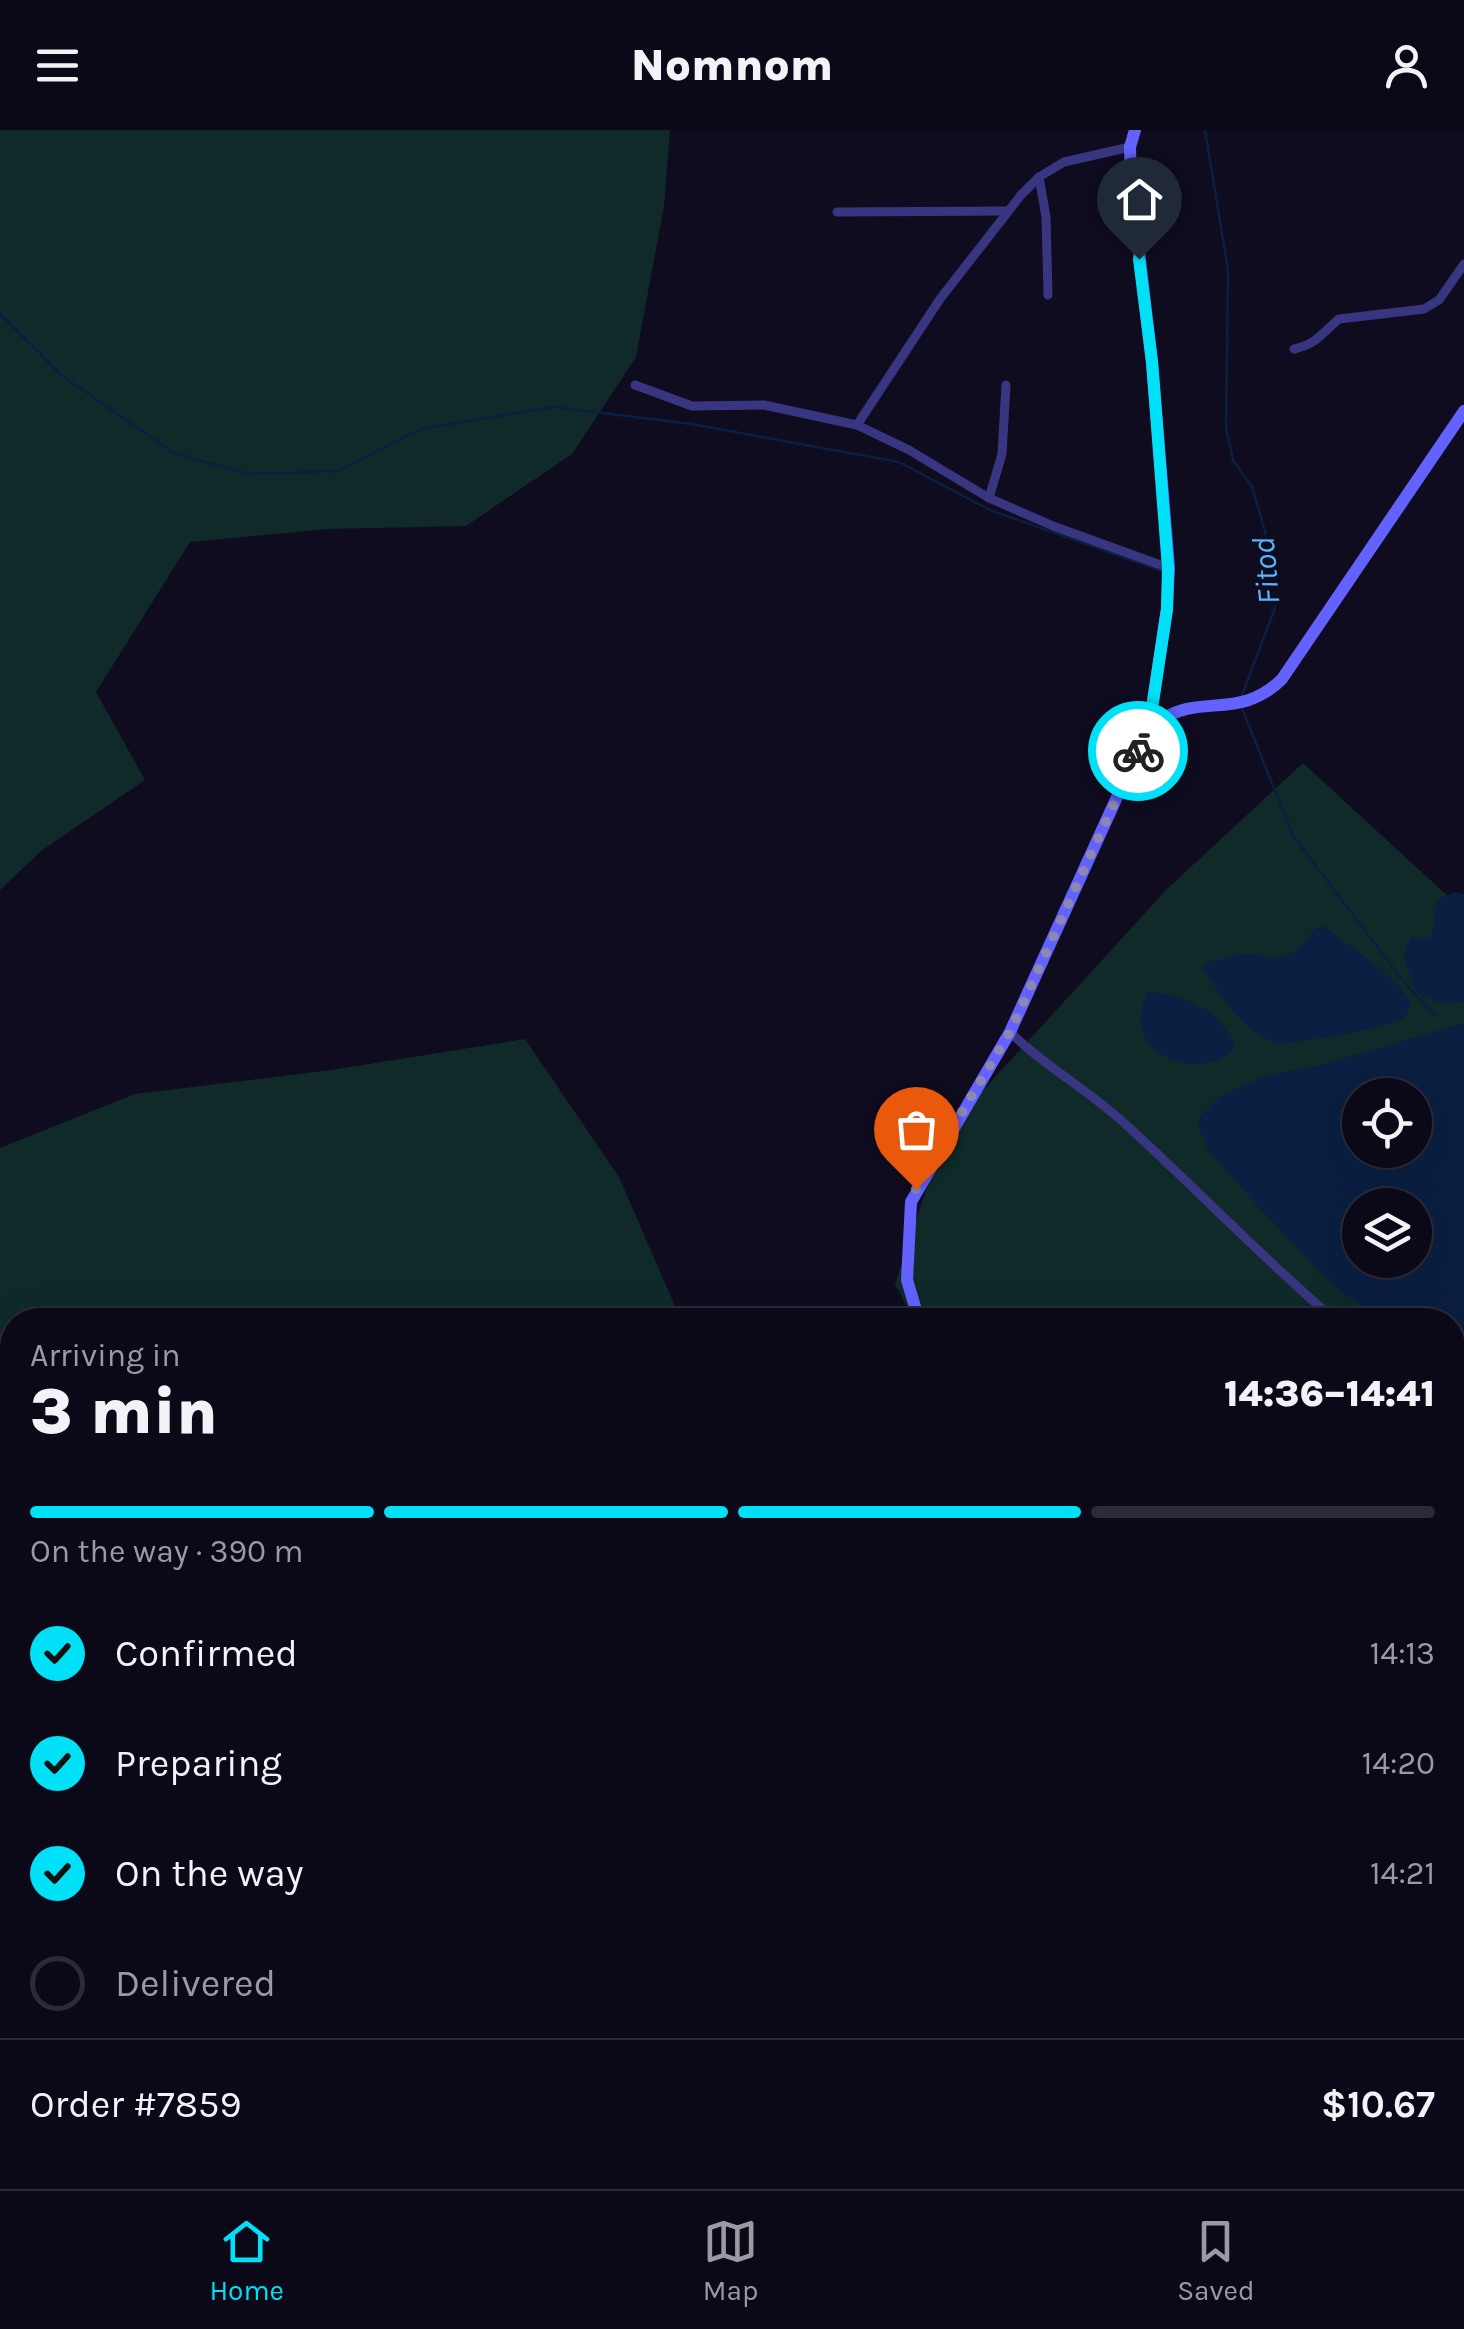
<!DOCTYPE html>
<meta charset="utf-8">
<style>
body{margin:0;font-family:Karla,sans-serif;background:#141221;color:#f1f3f6;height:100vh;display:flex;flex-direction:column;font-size:38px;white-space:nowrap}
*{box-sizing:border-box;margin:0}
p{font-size:32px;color:#9a9aa2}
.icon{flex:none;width:55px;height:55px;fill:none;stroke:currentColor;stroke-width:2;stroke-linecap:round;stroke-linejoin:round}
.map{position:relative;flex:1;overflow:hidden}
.sheet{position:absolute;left:0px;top:1178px;width:1465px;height:882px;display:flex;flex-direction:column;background:#0b0918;border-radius:40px 40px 0 0;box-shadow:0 10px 40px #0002,0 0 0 2px #2b2a37}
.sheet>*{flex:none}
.fabs{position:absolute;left:1342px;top:948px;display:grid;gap:20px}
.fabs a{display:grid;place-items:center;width:90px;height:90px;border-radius:50%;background:#0b0918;box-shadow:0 10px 40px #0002,0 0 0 2px #2b2a37;font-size:50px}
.pin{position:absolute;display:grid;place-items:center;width:85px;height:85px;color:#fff;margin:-102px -42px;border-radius:50% 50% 50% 0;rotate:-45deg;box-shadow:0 0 10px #0007}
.pin .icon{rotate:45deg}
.courier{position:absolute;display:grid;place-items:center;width:100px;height:100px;margin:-50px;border:8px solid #00e0f6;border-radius:50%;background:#fff;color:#222;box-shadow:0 2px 12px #0007}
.head em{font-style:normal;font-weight:800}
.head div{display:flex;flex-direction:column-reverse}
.head{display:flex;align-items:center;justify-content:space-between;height:170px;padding:0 30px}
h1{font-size:65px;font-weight:800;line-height:75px}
.bar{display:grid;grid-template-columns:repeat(4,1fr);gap:15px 10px;align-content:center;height:120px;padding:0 30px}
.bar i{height:12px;border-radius:8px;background:#2b2a37}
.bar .selected{background:#00e0f6}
.bar p{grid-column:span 4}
.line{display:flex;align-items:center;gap:25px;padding:0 30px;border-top:2px solid #2b2a37}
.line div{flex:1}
ol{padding:0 30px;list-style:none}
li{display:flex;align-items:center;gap:30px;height:110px}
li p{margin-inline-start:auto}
li .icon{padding:10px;border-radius:50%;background:#00e0f6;color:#111;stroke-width:4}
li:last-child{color:#9a9aa2}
li i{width:55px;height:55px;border:5px solid #2b2a37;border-radius:50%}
header{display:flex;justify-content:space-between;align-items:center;height:130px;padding:0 30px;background:#0b0918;font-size:45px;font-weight:800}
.tabs{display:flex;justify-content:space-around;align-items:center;height:140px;border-top:2px solid #2b2a37;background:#0b0918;font-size:28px;color:#9a9aa2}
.tabs a{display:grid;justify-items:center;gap:5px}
.tabs .selected{color:#00e0f6}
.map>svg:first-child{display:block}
.green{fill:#0f2a29;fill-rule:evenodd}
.water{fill:#0a1f41;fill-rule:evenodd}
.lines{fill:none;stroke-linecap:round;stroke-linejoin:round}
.stream{stroke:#0a1f41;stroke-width:2.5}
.street{stroke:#383680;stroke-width:9}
.secondary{stroke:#6462ff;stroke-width:12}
.done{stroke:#8d88b1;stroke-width:10;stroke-dasharray:0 18}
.route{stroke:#00e0f6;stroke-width:12}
.labels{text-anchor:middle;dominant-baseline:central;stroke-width:9;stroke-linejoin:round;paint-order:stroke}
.water-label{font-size:32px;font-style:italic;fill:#59b4ff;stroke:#0f0c20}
</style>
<header><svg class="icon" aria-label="menu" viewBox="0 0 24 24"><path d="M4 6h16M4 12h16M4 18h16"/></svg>Nomnom<svg class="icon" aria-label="person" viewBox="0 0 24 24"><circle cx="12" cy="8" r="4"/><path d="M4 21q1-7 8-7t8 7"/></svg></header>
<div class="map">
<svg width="1464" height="2059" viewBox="0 0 1464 2059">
<rect width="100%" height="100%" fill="#0f0c20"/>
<g class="green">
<path d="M0,0H670L664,76L636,227L572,324L466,396L328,399L190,412L96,562L145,650L41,721L0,760Z"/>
<path d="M1303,633L1464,781V1704L1458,1703L1460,1751L1453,1752L1452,1190H914L895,1154L945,1002L1167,759ZM1360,965H1415V1020H1360ZM1360,1075H1415V1130H1360Z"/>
<path d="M525,909L619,1047L681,1190H12V1361L0,1362V1018L135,964L331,940Z"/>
<path d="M404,2048H530L533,2059H341Z"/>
</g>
<g class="water">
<path d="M1455,762L1464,764V871L1443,874L1416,862L1403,825L1411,807L1429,808L1432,805L1437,770Z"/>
<path d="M1324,796C1347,815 1401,849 1411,874C1408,882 1408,883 1403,888C1387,900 1307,909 1283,914C1247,909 1223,868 1203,839L1204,833L1246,823L1275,828L1289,825L1303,815L1316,798Z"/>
<path d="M1149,862C1187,865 1220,880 1236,917C1195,959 1114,918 1149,862Z"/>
<path d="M1464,893V1272L1453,1264L1452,1190H1382L1347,1165L1325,1147L1257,1075L1209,1021L1198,996L1201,985L1220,966L1267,945L1317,936ZM1415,965V1020H1360V965ZM1415,1075V1130H1360V1075Z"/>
</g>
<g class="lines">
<g class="stream">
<path d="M1205,0L1228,140L1226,298L1233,330L1252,357L1265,401L1275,478L1242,565"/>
<path d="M0,184L61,245L174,323L248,344L337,341L420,299L554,277L691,294L899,332L990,380L1162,441"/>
<path d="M1242,578L1293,706L1408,857L1435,885"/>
<path d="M0,1263L12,1262"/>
<path d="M1452,1631L1464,1621"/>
</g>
<g class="street">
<path d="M1039,47L1046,87L1048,165"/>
<path d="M837,82L1008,81"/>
<path d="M1294,219C1317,214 1322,203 1339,189L1424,179L1439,170L1464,134"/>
<path d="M635,255L692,276L764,275L857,295L909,320L989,368L1053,396L1169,438"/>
<path d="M857,295L940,169L1021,65L1039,47L1064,32L1130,17"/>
<path d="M989,368L1002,324L1006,255"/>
<path d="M1010,902C1044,936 1087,959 1123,992C1195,1057 1261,1127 1335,1190"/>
<path d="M1452,1286L1464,1294"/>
<path d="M1452,1546L1464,1533"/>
<path d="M0,1989L12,2015"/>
<path d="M30,2048L36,2059"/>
<path d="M1092,2048L1095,2052L1129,2050"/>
<path d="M1128,2048L1129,2050L1317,2048"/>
</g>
<g class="secondary">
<path d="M1135,0L1130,17L1131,54L1152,232L1169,438L1167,479L1152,578L1156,595"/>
<path d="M919,1190L907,1150L911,1072L1010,902L1138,621C1145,611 1152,597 1163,589C1201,564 1241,590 1282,549L1464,281"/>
<path d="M1316,2059L1317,2048"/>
</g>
</g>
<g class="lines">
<path class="done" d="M916,1059L1010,902L1138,621"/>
<path class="route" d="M1138,621L1156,594L1152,578L1167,479L1168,438L1152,232L1139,129"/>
</g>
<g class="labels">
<g class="water-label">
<text transform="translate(1266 441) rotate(-95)">Fitod</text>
</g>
</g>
</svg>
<div class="fabs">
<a><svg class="icon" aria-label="locate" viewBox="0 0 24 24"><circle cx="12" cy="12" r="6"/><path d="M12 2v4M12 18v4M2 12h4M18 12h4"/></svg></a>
<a><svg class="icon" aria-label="layers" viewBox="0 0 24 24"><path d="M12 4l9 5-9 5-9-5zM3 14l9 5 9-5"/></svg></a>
</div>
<div class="pin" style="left:916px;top:1059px;background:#ea580c"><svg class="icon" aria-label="bag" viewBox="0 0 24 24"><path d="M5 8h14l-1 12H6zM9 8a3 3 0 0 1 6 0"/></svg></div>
<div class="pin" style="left:1139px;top:129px;background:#1f2937"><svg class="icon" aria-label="home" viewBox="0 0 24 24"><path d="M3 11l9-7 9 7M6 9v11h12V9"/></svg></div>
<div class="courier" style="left:1138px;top:621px"><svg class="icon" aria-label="bike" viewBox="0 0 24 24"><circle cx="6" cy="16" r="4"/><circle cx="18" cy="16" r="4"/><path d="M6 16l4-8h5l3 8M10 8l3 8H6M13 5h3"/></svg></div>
<section class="sheet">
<div class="head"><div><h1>3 min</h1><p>Arriving in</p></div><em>14:36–14:41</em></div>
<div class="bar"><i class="selected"></i><i class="selected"></i><i class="selected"></i><i></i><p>On the way · 390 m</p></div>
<ol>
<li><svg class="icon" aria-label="check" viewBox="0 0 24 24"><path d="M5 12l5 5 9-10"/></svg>Confirmed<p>14:13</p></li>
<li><svg class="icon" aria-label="check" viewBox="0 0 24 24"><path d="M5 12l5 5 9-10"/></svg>Preparing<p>14:20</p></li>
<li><svg class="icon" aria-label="check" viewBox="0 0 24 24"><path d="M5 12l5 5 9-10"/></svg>On the way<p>14:21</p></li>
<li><i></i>Delivered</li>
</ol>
<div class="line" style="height:130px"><div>Order #7859</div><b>$10.67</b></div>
</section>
</div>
<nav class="tabs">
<a class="selected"><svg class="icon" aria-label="home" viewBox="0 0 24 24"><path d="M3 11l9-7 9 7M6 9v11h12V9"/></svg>Home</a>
<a><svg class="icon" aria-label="map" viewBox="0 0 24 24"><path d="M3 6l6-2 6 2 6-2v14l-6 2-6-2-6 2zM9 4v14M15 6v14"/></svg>Map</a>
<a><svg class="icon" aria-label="saved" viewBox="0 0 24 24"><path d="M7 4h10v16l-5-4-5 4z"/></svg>Saved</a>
</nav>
